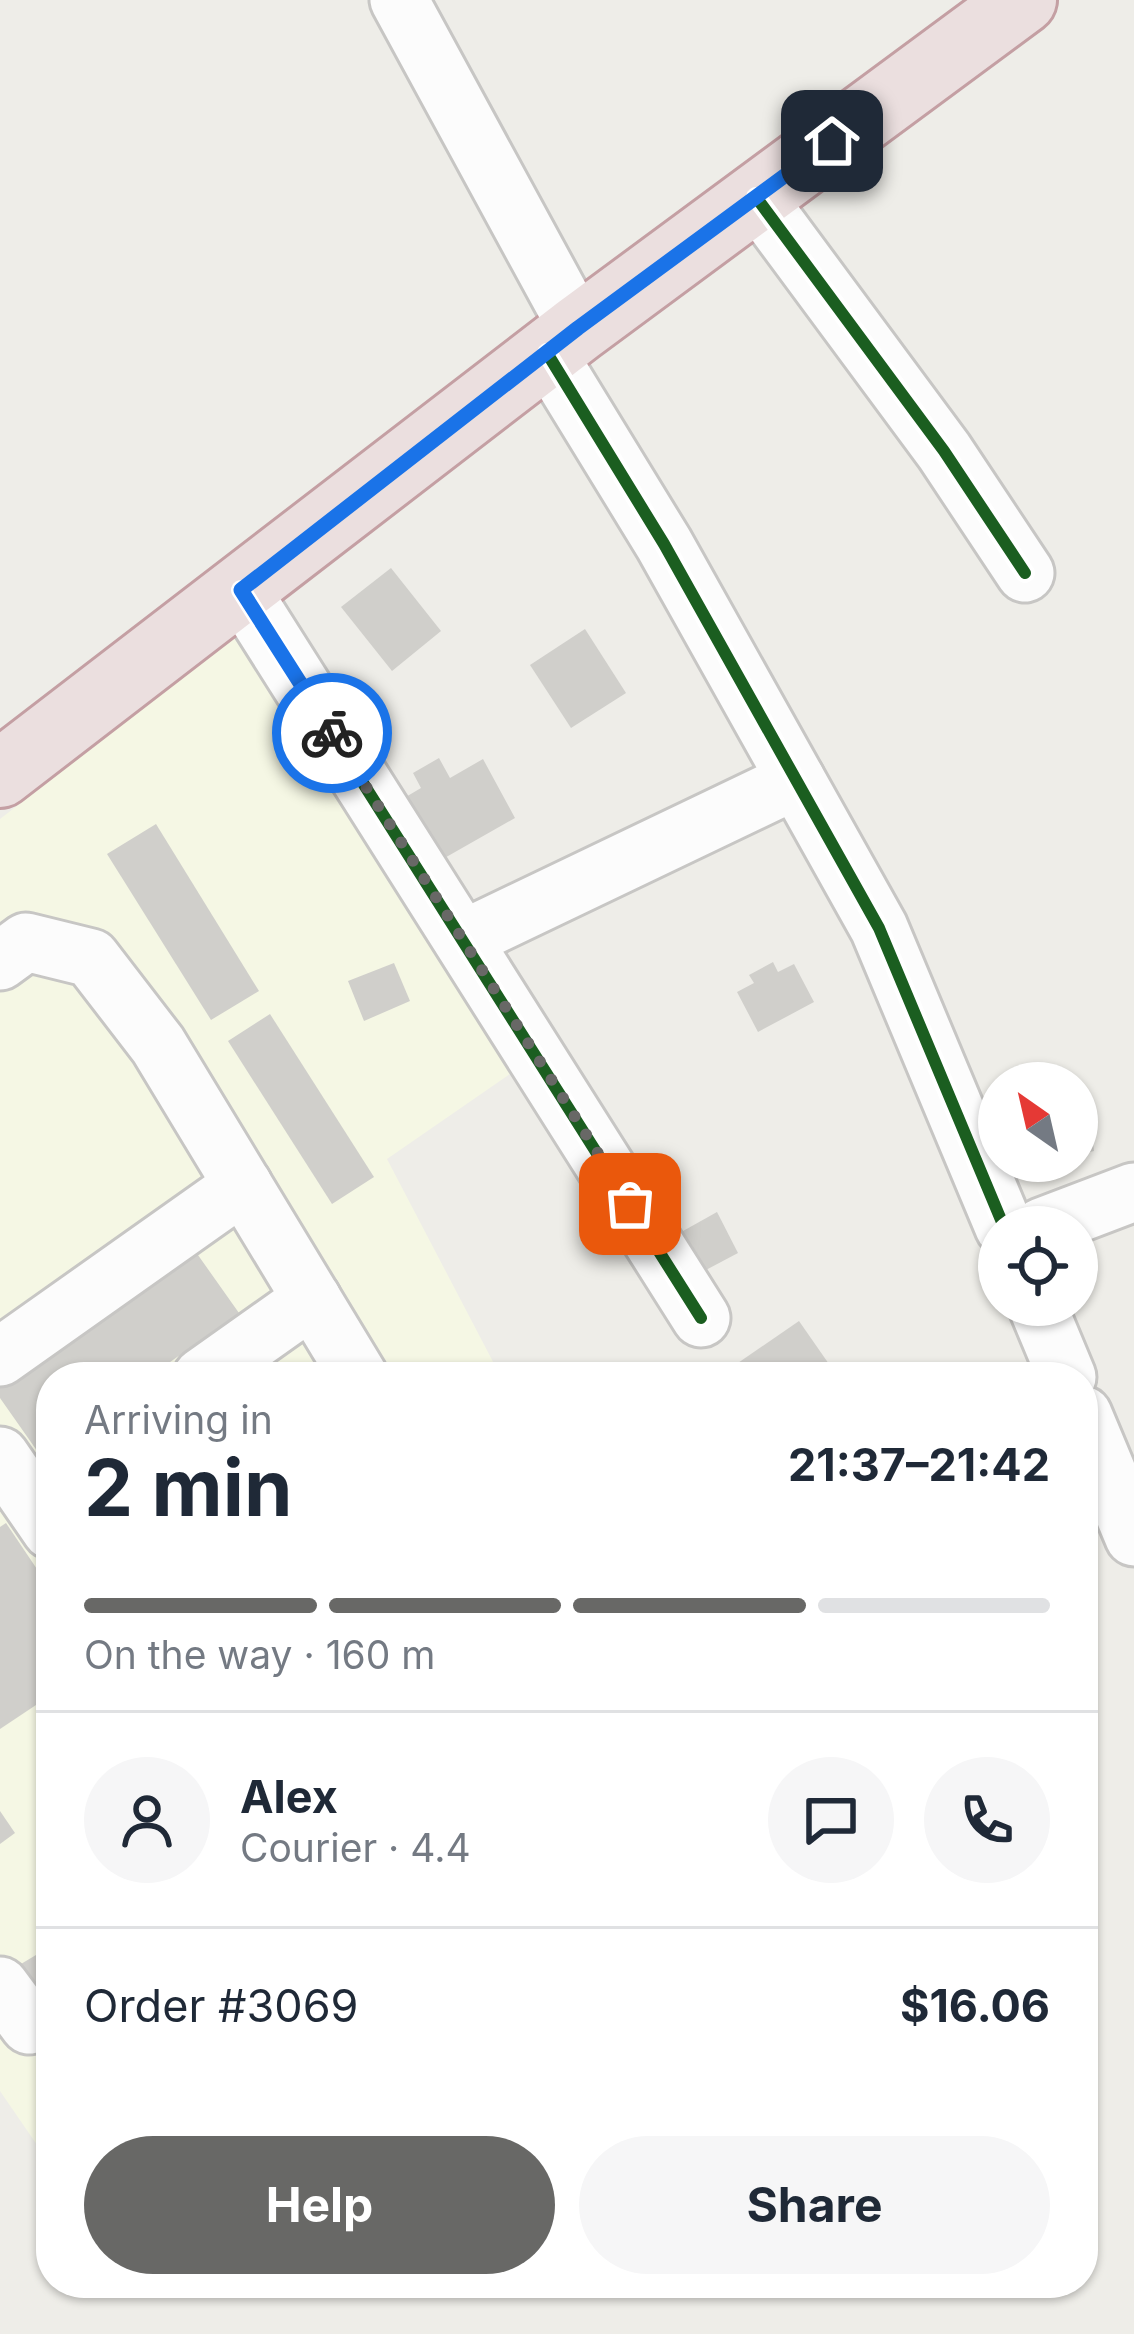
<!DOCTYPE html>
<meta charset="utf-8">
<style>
body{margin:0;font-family:Inter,sans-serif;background:#f6f6f7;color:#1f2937;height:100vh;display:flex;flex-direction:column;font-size:45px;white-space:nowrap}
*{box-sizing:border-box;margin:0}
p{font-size:39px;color:#747a83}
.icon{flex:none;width:66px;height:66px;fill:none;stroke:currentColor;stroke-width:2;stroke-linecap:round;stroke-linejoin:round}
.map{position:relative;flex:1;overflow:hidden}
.panel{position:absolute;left:36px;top:1362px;width:1062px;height:936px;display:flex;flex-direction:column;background:#fff;border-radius:48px;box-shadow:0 3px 9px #0004}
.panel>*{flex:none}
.needle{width:78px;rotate:326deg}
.fabs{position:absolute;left:978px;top:1062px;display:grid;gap:24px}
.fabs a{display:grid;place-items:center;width:120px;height:120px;border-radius:50%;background:#fff;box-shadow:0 3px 9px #0004;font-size:60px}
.pin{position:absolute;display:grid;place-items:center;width:102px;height:102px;color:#fff;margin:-51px;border-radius:24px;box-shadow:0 6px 18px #0006}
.courier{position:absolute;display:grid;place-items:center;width:120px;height:120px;margin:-60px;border:9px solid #1a73e8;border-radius:50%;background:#fff;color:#222;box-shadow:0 3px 15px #0007}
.head em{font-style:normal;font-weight:700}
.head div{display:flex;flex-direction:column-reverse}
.head{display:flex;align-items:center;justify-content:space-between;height:204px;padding:0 48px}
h1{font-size:78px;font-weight:700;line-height:90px}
.bar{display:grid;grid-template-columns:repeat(4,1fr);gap:18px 12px;align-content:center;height:144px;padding:0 48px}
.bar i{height:15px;border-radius:9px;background:#e0e1e3}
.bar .active{background:#686866}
.bar p{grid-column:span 4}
.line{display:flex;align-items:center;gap:30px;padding:0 48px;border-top:3px solid #e0e1e3}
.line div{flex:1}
.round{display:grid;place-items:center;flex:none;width:126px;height:126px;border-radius:63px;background:#f6f6f7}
.action{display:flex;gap:24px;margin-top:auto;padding:24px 48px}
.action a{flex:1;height:138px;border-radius:72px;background:#686866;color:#fff;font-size:48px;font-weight:700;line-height:138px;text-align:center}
.action a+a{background:#f6f6f7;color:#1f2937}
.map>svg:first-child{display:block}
.education{fill:#f5f7e4}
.building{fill:#d0cfcb}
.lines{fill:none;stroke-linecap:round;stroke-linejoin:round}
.minor-casing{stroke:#c7c6c4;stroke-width:63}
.highway-casing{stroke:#c49fa3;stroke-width:72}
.minor{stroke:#fcfcfc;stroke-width:57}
.highway{stroke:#ebdfdf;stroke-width:66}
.cycleway-casing{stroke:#fff;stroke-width:20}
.cycleway{stroke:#1b5e20;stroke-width:12}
.done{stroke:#686866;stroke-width:12;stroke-dasharray:0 21.6}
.route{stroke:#1a73e8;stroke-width:15}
</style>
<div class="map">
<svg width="1134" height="2334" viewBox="0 0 1134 2334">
<rect width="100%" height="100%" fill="#eeede8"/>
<path class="education" d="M248,627L526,1063L387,1159L501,1377H51V2155L46,2158L0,2091V819Z"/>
<g class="building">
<path d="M391,568L441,631L392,671L341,607Z"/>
<path d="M585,629L626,693L571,728L530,665Z"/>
<path d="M439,758L450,778L483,759L515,818L434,864L399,801L421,788L413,773Z"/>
<path d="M156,824L259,991L211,1020L107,854Z"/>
<path d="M773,962L778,972L794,964L814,1002L758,1032L737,992L754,983L749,975Z"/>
<path d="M394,963L410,1001L364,1021L348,981Z"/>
<path d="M270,1014L374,1177L332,1204L228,1041Z"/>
<path d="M1089,1107L1094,1151L1077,1155V1108Z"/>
<path d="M717,1212L738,1253L687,1280L667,1240Z"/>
<path d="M193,1248L239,1313L149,1377H51V1447L40,1455L0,1398V1385Z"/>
<path d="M799,1321L838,1377H744L735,1365Z"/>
<path d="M6,1523L51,1590V1695L0,1729V1527Z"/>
<path d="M0,1811L15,1833L0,1844Z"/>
<path d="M51,1946V2025L16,1967Z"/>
</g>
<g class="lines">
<g class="minor-casing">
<g id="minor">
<path d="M399,0L578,329"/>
<path d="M756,197L944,451L1025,573"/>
<path d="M547,353L664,544L879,928L1004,1227"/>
<path d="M241,590L701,1318"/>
<path d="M464,939L796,780"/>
<path d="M0,961L26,942L91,958L158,1045L359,1377"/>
<path d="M1042,1227L1134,1192"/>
<path d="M1037,1305L1067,1377"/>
<path d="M0,1357L243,1185"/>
<path d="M202,1377L312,1299"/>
<path d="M1083,1415L1134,1537"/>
<path d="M0,1456L51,1530"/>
<path d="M0,1986L29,2025"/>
</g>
</g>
<g class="highway-casing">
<path id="highway" d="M0,774L578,329L1023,0"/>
</g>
<use href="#minor" class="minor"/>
<use href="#highway" class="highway"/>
<g class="cycleway-casing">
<g id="cycleway">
<path d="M756,197L944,451L1025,573"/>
<path d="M547,353L664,544L879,928L1004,1227"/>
<path d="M241,590L701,1318"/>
</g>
</g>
<use href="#cycleway" class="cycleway"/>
</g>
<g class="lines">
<path class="done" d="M332,733L630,1204"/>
<path class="route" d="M332,733L241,590L578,328L832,141"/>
</g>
</svg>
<div class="fabs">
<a><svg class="needle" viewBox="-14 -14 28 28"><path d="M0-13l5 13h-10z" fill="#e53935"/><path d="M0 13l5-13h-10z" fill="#747a83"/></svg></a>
<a><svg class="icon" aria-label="locate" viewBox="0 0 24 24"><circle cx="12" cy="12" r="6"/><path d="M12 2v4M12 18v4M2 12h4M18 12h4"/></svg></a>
</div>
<div class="pin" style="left:630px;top:1204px;background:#ea580c"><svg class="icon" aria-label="bag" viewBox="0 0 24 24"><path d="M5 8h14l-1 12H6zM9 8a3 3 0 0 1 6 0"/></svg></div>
<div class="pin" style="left:832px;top:141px;background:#1f2937"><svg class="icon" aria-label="home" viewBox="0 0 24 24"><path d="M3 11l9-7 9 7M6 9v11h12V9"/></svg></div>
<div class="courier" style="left:332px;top:733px"><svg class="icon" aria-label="bike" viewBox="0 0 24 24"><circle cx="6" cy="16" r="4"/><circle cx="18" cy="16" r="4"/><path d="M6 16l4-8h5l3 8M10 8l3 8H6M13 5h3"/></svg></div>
<section class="panel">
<div class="head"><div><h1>2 min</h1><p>Arriving in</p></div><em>21:37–21:42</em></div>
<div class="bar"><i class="active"></i><i class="active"></i><i class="active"></i><i></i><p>On the way · 160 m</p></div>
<div class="line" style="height:216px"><a class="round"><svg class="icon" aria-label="person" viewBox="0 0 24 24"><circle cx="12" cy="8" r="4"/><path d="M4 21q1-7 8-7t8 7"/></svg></a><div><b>Alex</b><p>Courier · 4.4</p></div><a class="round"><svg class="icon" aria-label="chat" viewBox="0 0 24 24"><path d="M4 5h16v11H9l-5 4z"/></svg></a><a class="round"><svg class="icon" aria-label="phone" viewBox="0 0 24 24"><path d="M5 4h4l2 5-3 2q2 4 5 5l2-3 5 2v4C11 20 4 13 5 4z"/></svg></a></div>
<div class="line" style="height:156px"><div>Order #3069</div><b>$16.06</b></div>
<div class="action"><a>Help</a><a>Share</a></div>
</section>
</div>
